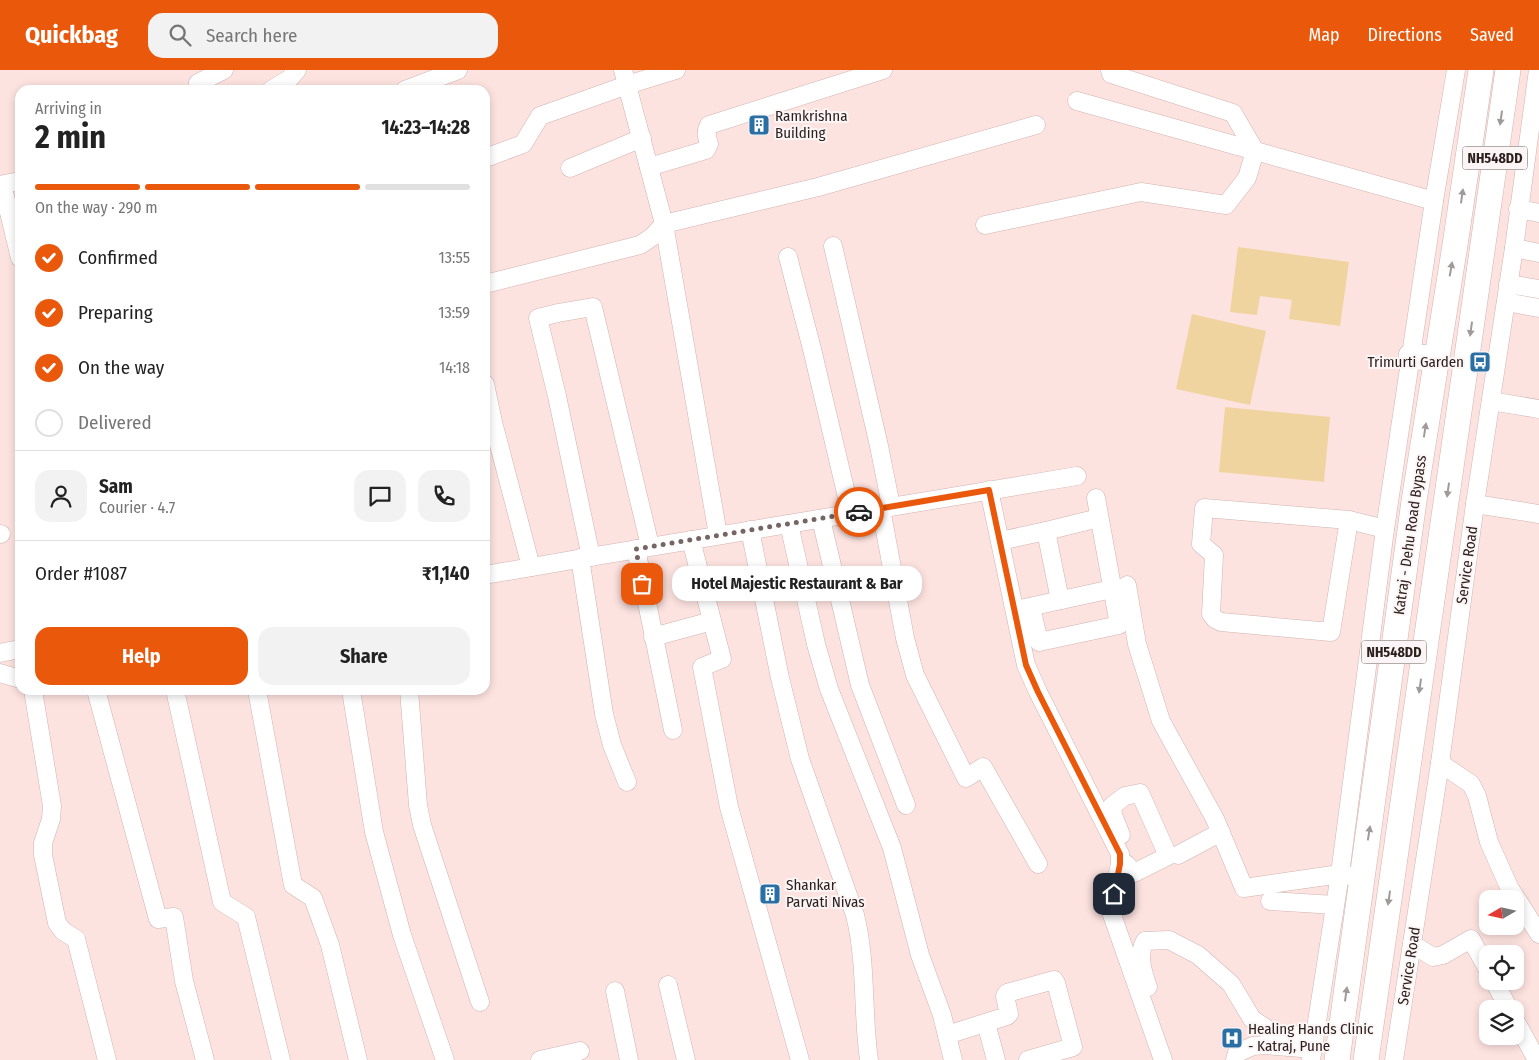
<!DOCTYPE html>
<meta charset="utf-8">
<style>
body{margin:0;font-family:"Fira Sans Condensed",sans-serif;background:#f2f2f2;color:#222;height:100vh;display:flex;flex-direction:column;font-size:19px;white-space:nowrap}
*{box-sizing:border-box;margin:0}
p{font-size:16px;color:#767676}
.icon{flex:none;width:28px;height:28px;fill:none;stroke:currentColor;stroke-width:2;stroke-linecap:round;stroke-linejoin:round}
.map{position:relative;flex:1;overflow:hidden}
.side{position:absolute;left:15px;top:15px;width:475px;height:610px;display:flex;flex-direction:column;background:#fff;border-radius:15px;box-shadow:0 2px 8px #0003}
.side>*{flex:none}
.needle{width:32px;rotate:261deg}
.buttons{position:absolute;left:1479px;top:820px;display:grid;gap:10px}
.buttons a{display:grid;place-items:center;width:45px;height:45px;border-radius:10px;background:#fff;box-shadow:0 2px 8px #0003;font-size:25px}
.pin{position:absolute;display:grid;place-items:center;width:42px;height:42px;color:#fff;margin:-21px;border-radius:10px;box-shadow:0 2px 8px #0006}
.courier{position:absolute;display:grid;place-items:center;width:50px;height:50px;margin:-25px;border:4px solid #ea580c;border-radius:50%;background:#fff;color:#222;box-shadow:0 1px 6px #0007}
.bubble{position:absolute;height:35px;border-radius:15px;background:#fff;box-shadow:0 2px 8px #0003;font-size:16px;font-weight:700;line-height:35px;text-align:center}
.headline em{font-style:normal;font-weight:700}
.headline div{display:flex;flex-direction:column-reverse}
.headline{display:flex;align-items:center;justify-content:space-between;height:85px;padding:0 20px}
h1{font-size:32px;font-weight:700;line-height:38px}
.bar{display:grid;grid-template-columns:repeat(4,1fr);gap:8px 5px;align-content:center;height:60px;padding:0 20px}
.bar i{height:6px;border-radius:4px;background:#e0e0e0}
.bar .current{background:#ea580c}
.bar p{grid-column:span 4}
.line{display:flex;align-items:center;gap:12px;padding:0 20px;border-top:1px solid #e0e0e0}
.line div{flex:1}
.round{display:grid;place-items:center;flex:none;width:52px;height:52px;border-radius:15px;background:#f2f2f2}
ol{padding:0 20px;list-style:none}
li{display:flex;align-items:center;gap:15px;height:55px}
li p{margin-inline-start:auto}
li .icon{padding:5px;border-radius:50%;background:#ea580c;color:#fff;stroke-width:4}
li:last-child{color:#767676}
li i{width:28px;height:28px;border:2px solid #e0e0e0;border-radius:50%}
.primary-button{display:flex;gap:10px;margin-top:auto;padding:10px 20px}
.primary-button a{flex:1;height:58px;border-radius:15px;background:#ea580c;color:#fff;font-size:20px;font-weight:700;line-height:58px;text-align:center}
.primary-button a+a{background:#f2f2f2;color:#222}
header{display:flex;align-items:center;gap:30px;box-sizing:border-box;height:70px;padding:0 25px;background:#ea580c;color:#fff}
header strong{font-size:24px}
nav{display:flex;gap:28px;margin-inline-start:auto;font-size:18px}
.search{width:350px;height:45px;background:#f2f2f2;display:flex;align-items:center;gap:12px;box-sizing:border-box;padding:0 18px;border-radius:15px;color:#767676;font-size:19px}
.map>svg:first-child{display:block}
.green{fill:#f0d4a0}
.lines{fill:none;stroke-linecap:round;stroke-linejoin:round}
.minor-casing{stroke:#d1b3af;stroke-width:19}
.highway-casing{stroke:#d1b3af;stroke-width:26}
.minor{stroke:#fff;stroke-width:18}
.highway{stroke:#fff;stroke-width:25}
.oneway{fill:#a09b9a}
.done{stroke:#756563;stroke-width:5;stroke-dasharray:0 9}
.route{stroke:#ea580c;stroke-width:6}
.labels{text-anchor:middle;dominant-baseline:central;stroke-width:4;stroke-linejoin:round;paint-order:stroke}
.shield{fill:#fcf5f5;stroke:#6a615f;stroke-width:1}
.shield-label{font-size:14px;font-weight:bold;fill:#2c211f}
.poi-label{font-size:15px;fill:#2c211f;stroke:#fcf5f5;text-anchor:start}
.street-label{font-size:15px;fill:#2c211f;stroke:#fcf5f5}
</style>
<header>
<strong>Quickbag</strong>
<div class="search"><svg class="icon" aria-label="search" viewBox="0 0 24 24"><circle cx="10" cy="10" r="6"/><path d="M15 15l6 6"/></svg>Search here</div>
<nav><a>Map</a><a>Directions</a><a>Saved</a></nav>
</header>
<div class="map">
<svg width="1539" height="990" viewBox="0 0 1539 990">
<rect width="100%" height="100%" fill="#fde3e0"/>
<g class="green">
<path d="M1238,177L1349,192L1340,256L1289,249L1292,230L1260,226L1257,245L1230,242Z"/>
<path d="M1192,244L1266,261L1250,335L1176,319Z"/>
<path d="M1225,337L1330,347L1324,412L1219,402Z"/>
</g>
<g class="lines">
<g class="minor-casing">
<g id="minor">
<path d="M623,0L664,154L718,465"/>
<path d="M198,13L224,0"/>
<path d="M271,20L289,9L297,0"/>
<path d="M405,20L458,0"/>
<path d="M1077,31L1434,131"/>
<path d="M485,88L523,74L540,46L627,15L676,0"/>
<path d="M649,97L706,80L709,74C707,67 705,62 709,55L883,0"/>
<path d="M570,98L642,68"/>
<path d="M0,115L20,111"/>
<path d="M0,124L5,126L20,188"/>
<path d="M1518,139L1539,143"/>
<path d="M985,155L1141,122L1226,135L1247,108L1255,81L1233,43L1111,4L1110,0"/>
<path d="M833,176L879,376L891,436"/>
<path d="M1514,178L1539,183"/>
<path d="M788,187L812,279L851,444"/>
<path d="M485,214L640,175L652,167L664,154L818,117L1036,55"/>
<path d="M1508,214L1539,219"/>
<path d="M1506,232L1539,238"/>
<path d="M485,314L493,352L531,497"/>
<path d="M1491,331L1539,339"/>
<path d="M989,420L1026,595L1038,622L1120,784V794L1110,839L1163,990"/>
<path d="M1475,434L1539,444"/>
<path d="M881,439L905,568L915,605L966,708L983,697L1038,794"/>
<path d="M821,449L860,615L906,735"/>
<path d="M1349,450L1331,562L1221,552L1215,549L1211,544L1214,485L1201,474L1204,438L1349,450L1385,459"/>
<path d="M789,454L816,574L829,619L892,778L920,885L942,945L953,990"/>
<path d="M750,460L780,608L800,689L855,845C867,893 862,942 869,990"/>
<path d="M0,464H1"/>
<path d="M691,470L722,589L702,597L729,737L800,990"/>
<path d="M1000,471L1046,461"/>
<path d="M636,479L673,660"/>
<path d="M591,487L557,326L538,248L558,243L593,237L650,476"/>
<path d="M580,488L604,644L612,675L627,712"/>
<path d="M485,505C682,471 879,438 1077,406"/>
<path d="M1127,515L1137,574L1161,651L1215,749L1244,818L1340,804L1350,806"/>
<path d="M1060,530L1046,461L1099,448"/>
<path d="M1031,537L1039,572L1119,555L1096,428"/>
<path d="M1020,539L1112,519"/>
<path d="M653,567L712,551"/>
<path d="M0,583L20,579"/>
<path d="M0,603L20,609"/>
<path d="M33,620L52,736L51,749L43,773V785L57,853L63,861L76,869L107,990"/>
<path d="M96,620L158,849L174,847L184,911L205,990"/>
<path d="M175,620L222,832L246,847L281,990"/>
<path d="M257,620L293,815L313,828L330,875L358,990"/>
<path d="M351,620L374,762L402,865L445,990"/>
<path d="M409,620L418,735L422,755L480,932"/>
<path d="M1440,693L1471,714L1477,726L1489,772L1509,817L1539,864"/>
<path d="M1178,785L1221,762"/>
<path d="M1120,794H1126L1134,803L1168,786L1140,723L1125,726L1112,736L1113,745L1121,765"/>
<path d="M1270,831L1335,835"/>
<path d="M1412,874L1433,887L1443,885L1471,869L1488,900"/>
<path d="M1494,911L1509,939"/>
<path d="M668,915L686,990"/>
<path d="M1148,917C1143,903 1137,885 1145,871L1169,870L1198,885L1231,914L1252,949L1279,967L1304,964L1316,961"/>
<path d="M615,921L629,990"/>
<path d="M1515,950L1537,990"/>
<path d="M986,953L996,990"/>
<path d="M947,965L1007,946L1009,944L1005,926L1007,923L1054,910L1056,913L1073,977L1028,990"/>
<path d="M540,990L580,981"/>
<path d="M1235,990L1237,983L1253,976L1265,975L1313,979"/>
<path d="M1311,990L1340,804L1385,459L1434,131L1456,0"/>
<path d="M1394,990L1440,693L1475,434L1514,178L1538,0"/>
</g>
</g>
<g class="highway-casing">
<g id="highway">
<path d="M1411,286L1436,289"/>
<path d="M1337,990L1414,431L1455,175L1481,0"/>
<path d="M1366,990L1508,0"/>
</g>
</g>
<use href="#minor" class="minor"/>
<use href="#highway" class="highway"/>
</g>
<defs><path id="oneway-solid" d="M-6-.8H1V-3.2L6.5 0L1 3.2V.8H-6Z" transform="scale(1.25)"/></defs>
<g class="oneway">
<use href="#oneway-solid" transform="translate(1501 48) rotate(98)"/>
<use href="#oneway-solid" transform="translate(1462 126) rotate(-82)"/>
<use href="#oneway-solid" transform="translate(1451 199) rotate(-80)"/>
<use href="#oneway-solid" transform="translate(1471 259) rotate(98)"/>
<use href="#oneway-solid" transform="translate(1425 360) rotate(-81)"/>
<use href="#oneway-solid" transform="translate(1448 420) rotate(98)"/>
<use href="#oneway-solid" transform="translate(1420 616) rotate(98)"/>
<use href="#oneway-solid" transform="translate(1369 763) rotate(-81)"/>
<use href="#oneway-solid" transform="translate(1389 828) rotate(98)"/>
<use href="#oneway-solid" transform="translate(1346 924) rotate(-82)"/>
</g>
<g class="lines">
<path class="done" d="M642,514L636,479L859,442"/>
<path class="route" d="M859,442L989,420L1026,595L1038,622L1120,784V794L1114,824"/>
</g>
<defs>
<g id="building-square" transform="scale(1.125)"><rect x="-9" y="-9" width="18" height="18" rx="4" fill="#2a6fa4" stroke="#fcf5f5"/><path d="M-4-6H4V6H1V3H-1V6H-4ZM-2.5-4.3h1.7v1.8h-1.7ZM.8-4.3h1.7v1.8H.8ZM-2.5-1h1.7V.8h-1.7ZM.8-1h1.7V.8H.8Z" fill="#fff"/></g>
<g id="bus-square" transform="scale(1.125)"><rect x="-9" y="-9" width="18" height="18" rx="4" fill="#2a6fa4" stroke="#fcf5f5"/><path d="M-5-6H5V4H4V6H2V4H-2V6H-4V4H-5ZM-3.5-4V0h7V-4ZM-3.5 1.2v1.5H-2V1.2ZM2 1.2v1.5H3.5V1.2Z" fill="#fff"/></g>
<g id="hospital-square" transform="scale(1.125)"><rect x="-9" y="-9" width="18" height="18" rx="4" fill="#2a6fa4" stroke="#fcf5f5"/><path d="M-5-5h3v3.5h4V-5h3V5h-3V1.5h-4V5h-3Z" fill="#fff"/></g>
</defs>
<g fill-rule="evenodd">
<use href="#building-square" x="759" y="55"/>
<use href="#bus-square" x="1480" y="292"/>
<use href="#building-square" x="770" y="824"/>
<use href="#hospital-square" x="1232" y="968"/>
</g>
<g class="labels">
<g class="shield">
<rect x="1462.5" y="76.5" width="65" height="23" rx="4"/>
<rect x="1361.5" y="570.5" width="65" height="23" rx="4"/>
</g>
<g class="shield-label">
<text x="1495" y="88">NH548DD</text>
<text x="1394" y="582">NH548DD</text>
</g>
<g class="poi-label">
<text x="775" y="46">Ramkrishna<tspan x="775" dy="17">Building</tspan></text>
<text x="1464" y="292" text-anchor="end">Trimurti Garden</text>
<text x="786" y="815">Shankar<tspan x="786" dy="17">Parvati Nivas</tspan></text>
<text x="1248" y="959">Healing Hands Clinic<tspan x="1248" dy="17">- Katraj, Pune</tspan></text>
</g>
<g class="street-label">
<text transform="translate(1410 465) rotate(-82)">Katraj - Dehu Road Bypass</text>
<text transform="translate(1467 495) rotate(-82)">Service Road</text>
<text transform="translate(1409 896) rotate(-81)">Service Road</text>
</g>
</g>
</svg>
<div class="buttons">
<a><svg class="needle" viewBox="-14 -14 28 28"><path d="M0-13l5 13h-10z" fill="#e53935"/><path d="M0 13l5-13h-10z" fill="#767676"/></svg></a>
<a><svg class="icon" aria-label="locate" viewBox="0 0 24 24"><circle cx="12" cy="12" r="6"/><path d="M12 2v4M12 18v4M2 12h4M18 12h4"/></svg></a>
<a><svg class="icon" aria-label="layers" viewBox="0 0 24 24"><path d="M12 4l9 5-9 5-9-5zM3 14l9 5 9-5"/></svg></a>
</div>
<div class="pin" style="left:642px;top:514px;background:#ea580c"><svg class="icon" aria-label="bag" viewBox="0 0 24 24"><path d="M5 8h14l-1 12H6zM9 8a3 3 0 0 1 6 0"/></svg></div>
<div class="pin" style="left:1114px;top:824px;background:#1f2937"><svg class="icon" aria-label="home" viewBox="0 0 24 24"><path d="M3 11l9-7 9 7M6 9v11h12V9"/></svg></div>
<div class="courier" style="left:859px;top:442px"><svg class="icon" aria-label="car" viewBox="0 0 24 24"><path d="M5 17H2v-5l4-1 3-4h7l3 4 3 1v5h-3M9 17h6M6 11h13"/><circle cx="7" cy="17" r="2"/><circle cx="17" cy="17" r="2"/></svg></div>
<div class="bubble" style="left:672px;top:496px;width:250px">Hotel Majestic Restaurant &amp; Bar</div>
<section class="side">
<div class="headline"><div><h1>2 min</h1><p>Arriving in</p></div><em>14:23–14:28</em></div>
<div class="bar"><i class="current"></i><i class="current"></i><i class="current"></i><i></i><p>On the way · 290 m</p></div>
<ol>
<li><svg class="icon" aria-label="check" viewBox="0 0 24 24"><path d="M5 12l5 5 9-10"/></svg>Confirmed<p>13:55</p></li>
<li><svg class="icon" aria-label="check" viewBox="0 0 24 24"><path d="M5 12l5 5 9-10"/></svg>Preparing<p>13:59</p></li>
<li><svg class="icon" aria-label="check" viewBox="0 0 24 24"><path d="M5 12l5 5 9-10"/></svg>On the way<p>14:18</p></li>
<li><i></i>Delivered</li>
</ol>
<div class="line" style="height:90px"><a class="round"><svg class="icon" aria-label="person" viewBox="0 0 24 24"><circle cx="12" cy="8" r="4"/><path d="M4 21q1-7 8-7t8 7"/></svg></a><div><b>Sam</b><p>Courier · 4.7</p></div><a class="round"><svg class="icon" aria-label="chat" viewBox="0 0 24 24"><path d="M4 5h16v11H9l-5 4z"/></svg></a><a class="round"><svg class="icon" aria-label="phone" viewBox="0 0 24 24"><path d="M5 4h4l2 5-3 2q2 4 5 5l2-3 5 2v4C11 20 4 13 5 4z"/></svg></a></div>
<div class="line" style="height:65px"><div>Order #1087</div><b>₹1,140</b></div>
<div class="primary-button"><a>Help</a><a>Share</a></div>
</section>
</div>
